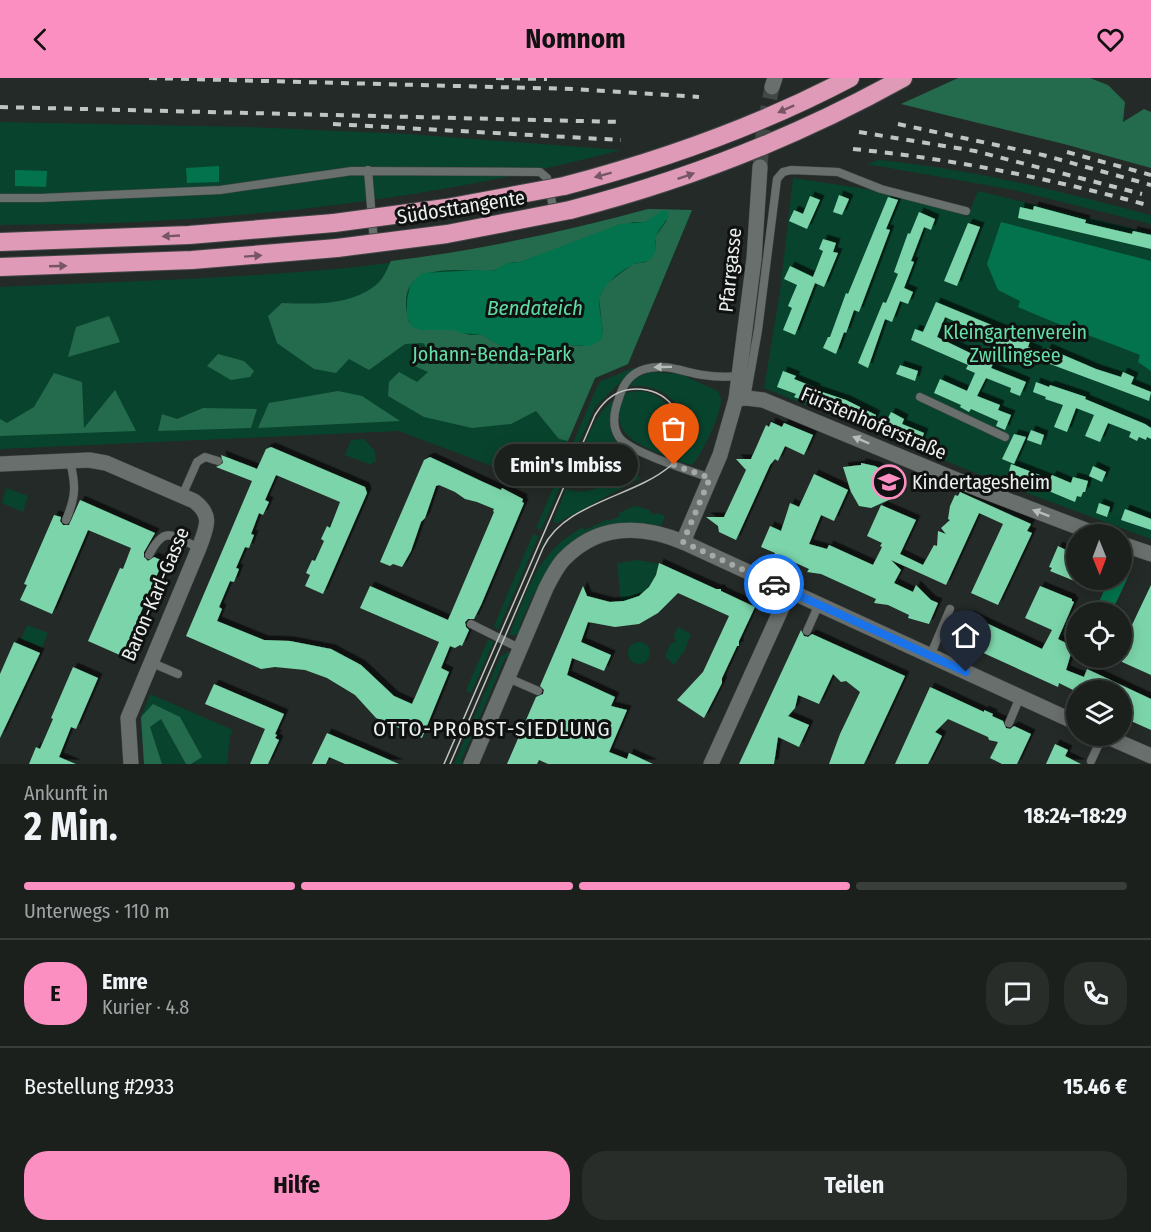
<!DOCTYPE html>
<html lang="de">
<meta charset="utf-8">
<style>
body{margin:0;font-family:"Fira Sans Condensed",sans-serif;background:#282d2a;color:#f1f3f6;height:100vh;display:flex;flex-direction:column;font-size:22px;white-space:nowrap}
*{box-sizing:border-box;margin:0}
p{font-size:20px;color:#a0a3a4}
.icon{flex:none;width:33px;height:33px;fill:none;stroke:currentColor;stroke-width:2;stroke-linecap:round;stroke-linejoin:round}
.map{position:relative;height:686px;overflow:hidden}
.side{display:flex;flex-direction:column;background:#1b201d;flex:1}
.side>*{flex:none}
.needle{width:39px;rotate:179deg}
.tools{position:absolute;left:1066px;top:446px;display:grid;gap:12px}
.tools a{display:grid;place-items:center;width:66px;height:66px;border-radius:50%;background:#1b201d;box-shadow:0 3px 15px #0003,0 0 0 2px #393e3b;font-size:30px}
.pin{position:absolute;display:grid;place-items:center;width:51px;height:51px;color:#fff;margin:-62px -26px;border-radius:50% 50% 50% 0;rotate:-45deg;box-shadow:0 0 6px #0007}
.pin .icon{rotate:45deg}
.courier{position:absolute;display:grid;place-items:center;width:60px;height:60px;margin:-30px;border:4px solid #1a73e8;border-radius:50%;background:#fff;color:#222;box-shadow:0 2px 8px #0007}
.bubble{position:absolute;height:42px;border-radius:21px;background:#1b201d;box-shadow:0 3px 15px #0003,0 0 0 2px #393e3b;font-size:20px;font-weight:700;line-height:42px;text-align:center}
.overview em{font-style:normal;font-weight:700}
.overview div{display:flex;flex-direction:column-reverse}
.overview{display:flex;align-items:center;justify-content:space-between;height:102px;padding:0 24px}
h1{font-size:39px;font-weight:700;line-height:45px}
.bar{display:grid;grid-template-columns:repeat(4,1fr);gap:9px 6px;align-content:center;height:72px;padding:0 24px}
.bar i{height:8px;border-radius:4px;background:#393e3b}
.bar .on{background:#fc8fc1}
.bar p{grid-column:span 4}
.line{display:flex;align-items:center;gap:15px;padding:0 24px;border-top:2px solid #393e3b}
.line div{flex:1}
.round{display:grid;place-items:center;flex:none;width:63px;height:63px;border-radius:24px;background:#282d2a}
.button{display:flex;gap:12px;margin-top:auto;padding:12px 24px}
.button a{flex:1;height:69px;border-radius:24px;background:#fc8fc1;color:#111;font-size:24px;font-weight:700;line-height:69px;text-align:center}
.button a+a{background:#282d2a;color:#f1f3f6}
header{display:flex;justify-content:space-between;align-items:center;height:78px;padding:0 24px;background:#fc8fc1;color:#111;font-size:27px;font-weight:700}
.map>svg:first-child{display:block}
.green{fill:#08442d}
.forest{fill:#246a4c;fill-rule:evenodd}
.water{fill:#03734d}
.building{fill:#7bd5aa;filter:url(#shadow)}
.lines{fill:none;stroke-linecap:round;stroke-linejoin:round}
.minor-tunnel{stroke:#424845;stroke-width:15;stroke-dasharray:15 8;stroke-linecap:butt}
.service-casing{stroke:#424745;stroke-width:9}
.minor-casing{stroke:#424745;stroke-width:16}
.motorway-casing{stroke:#424745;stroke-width:20}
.service{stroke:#696f6c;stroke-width:8}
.minor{stroke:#696f6c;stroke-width:15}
.motorway{stroke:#df9ab8;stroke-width:18}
.tram{stroke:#c0c5c2;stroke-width:1.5}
.rail{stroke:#c0c5c2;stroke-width:4;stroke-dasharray:8 8;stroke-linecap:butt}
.motorway-bridge-casing{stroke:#424745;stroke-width:20;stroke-linecap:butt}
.motorway-bridge{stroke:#df9ab8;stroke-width:18}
.oneway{fill:#775664}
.oneway2{fill:#b7bcb9}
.done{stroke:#a5aaa8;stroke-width:6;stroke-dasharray:0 10.8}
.route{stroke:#1a73e8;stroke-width:8}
.labels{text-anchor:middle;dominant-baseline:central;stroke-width:6;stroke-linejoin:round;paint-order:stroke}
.street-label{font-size:20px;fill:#ebefed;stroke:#0f1210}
.park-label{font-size:20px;fill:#64dfa8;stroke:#0f1210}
.poi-label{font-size:20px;fill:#ebefed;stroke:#0f1210;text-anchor:start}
.water-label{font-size:21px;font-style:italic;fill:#60dca5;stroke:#0f1210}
.neighbourhood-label{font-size:21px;letter-spacing:1.5px;fill:#ebefed;stroke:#0f1210}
</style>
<header><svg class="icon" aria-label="back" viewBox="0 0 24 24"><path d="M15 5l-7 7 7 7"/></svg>Nomnom<svg class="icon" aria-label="heart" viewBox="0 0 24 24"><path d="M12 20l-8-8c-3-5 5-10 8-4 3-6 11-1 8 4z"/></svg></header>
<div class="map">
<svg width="1151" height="686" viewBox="0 0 1151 686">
<defs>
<filter id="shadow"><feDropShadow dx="4.5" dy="-4.5" stdDeviation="0" flood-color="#0009"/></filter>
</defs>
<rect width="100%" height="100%" fill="#242a27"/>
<g class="green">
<path d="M0,44L247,49L408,56L621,72C463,114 300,136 136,144C91,146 45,146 0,147Z"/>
<path d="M878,82C971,91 1061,113 1151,137V146L1014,112L867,86Z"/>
<path d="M793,100L880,113L958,134L967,139L978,113L1151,155V461L1008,408L764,310L780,214Z"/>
<path d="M648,131L692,132L628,286L595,300L548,409L399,353L0,371V209C112,204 224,201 336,191C442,181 546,159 648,131Z"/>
<path d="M633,290L634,291L595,329L563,402L558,400L599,304Z"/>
<path d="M650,294L680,296L718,313C719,316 721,319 721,322C721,336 702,377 692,387L679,384C698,344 675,304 629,308L636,300Z"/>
<path d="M630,314C666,307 693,351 672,381C639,366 607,359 624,315Z"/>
<path d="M614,322C608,343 607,363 629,375L620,390L586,406L569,405C578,384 593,334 614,322Z"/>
<path d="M364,361L375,373L376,385L373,384L371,387L345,377L351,362Z"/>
<path d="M635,396L641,400L557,445L553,444L566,411C601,421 606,395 635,396Z"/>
<path d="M554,408L560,409L541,452L536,450Z"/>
<path d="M6,410L28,418L23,434L2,425Z"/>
<path d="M634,428L650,432V434L655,437L657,435L665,438L661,448L644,445H621L603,450L537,515H534L519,549L522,551L518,557H509C529,510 536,475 583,449L585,452L608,441L609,443L620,438L619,435Z"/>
<path d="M533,456L539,458L498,552L494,548Z"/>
<path d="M638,482L659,486C654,506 643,520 621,524L617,485Z"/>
<path d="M27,547L48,555L42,570L21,561Z"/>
<path d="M678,549L691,556L685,572L674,587L665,578L671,565L676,564L674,558Z"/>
<path d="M488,562L494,563L471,615L467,614V610Z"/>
<circle cx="639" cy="575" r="11"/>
<path d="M510,573L509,580H505L461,683L464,686H454L500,579Z"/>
<path d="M150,616L233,652L230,658L227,686H144L141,639Z"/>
</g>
<g class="forest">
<path d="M958,0H1090L1108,7L1125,24L1123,44L1144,31L1151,34V90L1064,66L901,26Z"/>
<path d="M648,131L692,132L628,286L595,300L568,363L559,361L536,333L511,346L472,350L424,339L388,318L389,304L399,294L417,304L428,294L412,287L430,273L423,265L405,266L369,292L349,281L336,295L314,291L277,265L268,238L282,225C314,226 350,228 376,207C383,202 387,191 391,183C479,172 563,154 648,131ZM653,140L667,142L656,158L655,173L646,184L633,186L605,207L599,220L603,255L582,268L568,267L549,277H519L482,257H470L455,252H422L409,244C392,183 450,192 489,193C497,193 500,189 506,186C510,184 515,184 520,184L633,144H645Z"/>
<path d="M109,238L120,264L68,279L76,249Z"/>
<path d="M218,276L244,283L254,293L250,299L231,302L207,288Z"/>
<path d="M54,295L82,304L84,350L115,312L136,353L0,358V341L7,345L34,329Z"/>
<path d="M338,313L362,318L400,343L258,350L269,325Z"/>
<path d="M203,330L257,331L251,350L158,353L162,336L177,341Z"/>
<path d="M153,626L180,639L202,679L191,686H186L161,641L150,649L162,686H144L141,639Z"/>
</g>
<g class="water">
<path d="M219,88V104L187,105L186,90Z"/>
<path d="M15,92L47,93L46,109L15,108Z"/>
<path d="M662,133H667L669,136C667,144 657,151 656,160C654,166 657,172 653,178C648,186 640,183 632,187C621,193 603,206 600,219C597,232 605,247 602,261L591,268L568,267L549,277L527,279L511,273L482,257L461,255L455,252H422L412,249L407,239V222L410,208L415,201L423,195L478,192L493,193L507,185L520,184L620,146L645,144Z"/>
<path d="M1001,144L1151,183V293L1138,284L1140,277C1100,261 1058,247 1018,229L1020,223L998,212L987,186Z"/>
<path d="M1122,494L1129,497L1113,531L1099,524L1109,501H1122Z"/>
</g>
<g class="building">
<path d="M839,117L849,121L842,137L833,134Z"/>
<path d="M810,118L820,122L807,151L789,143L794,132L803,136Z"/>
<path d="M888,119L898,122L886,151L890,152L859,234L854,232L846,255L844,254L836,276L823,270L828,259H830L846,215L848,216Z"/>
<path d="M1034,128L1086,142L1085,145L1132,156L1133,153L1151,157V171L1018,140L1020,129L1033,132Z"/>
<path d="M919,134L935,141L931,152L924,149L911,183L914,184L904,210L913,214L908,226L900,223L892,244L885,241L868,290L858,285L883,224L886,225L898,196L894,194L908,155L910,156Z"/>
<path d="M968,145L980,149L957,208L944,203Z"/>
<path d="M823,161L836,165L833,174L838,175L824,209L815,205L795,257L783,252L792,230L788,228L797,207L784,201L790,188L813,199L823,173L819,171Z"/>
<path d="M936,224L1030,263L1028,269L1038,273L1034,282L979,258L980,255L945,239L937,259L993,286L991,290L1026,304L1020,318L1010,314L1011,310L986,300L977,318L1000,327L998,332L1011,337L1005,352L996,348L998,343L971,331L969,334L960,329L961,327L934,315L940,301L967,313L975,295L966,291L968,287L911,262L915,251L923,254Z"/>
<path d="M1047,270L1096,291L1121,299L1123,294L1134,299L1131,306L1151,314L1149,323L1042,283Z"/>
<path d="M900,287L918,293L915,303L896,296Z"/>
<path d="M783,293L796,298L794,301L816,310V312L846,322L876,337L871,349L794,319L796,316L777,309Z"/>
<path d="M1036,304L1049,309L1050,307L1086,319L1085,321L1145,346L1151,350V361L1147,359L1146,362L1139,359L1137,363L1129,359L1131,354L1108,345L1100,364L1085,358L1094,337L1076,330L1067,354L1054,349L1063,327L1045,321L1046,319L1033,314Z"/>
<path d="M891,334L904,341L902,346L924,355L919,368L903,362L905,358L884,348Z"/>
<path d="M771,344L782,349L784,345L813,357L804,377L785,368L778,383L775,381L770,387L736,462L719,454L718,448L706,439H724L746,392L736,381H751L766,347L769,349Z"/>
<path d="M1031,352L1044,357L1041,367L1027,362Z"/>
<path d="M1014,356L1026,359L1014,386L1002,381Z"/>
<path d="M271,369L365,409L367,415L323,516L305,508L310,497L306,495L312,482L315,483L324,463L321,461L327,448L330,450L340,424L276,397L265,422L269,424L263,437L259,435L251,456L254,457L249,470L245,469L236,490L239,491L234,504L230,503L219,529L222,531L217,543L264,562L290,563L331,571L361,587L394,618L412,626L439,564L360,530L370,508L448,542L494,434L493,433L494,431L477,424L465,421L455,414L439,407L436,408L425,440L421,444L411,473L402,489L393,486L390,488L380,484L424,382L430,379L481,403L501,412L502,410L523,421L522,424L524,425L481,527L474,541H468L465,544L466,549L469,552L462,568L460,567L455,570L450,568L441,590L449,594L422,660L376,640L355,617L327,600L305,592L275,589L261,591L186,558L252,403L216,389L223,385L221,377L257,391L266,371Z"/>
<path d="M861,385L875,388L887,394L894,400L892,401L902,416L871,430L859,428L851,414L843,389L861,387Z"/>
<path d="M1011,386L1050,401L1052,397L1071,405L1073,399L1088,403L1085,414H1083L1081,419L1077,418L1075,424L1039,409L1038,412L1024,407L1026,402L1008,397Z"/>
<path d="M1093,388L1106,394L1102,404L1089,398Z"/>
<path d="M814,396L848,412L834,443L821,437L809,466L827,471L829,467L873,487L882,469L880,468L882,465L867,458L881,427L916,442L900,476L923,487L934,467L937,468L938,453L946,456L941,450L950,442L948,441L950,428L955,417L958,418L960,414L1031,446L1027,453L1032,455L998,527L971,515L1003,446L979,435L946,507L891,482L901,492L894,505L913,514L916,507L931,522L938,525L929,546L908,540L909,537L888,527L874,525L876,521L821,496L807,494L809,491L787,481L774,479L775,475L761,469L770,448L781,453L790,425L799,429Z"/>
<path d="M80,422L155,455L144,474V479L148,483L154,479L163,483L122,578L88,563L120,490L123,491L131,470L88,452L52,536L20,522L27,507L24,506L54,437L61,439L60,443L63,447H69Z"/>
<path d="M1099,425L1110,429L1107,439L1096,435Z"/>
<path d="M1125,431L1151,441V452L1121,442Z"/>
<path d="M1058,468L1068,473L1065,487L1077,490V504L1050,493L1052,490L1049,489Z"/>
<path d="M659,485L716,511H721V513L755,529L739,563V568H737L722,600V605L704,640L677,622L703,594L729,538L678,515L658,535L639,546L615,549L588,544L581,564L611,577L604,593L572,580L567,597L615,619L611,628L627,632L609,674L627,681L629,675L653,686H548L539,682L537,686H507L536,619L543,616L544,612L540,608L583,508L587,518L610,524L624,523L639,518L649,509L656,497Z"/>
<path d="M1151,507V597L1122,584V568Z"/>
<path d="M1040,508L1072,521V523L1074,524L1058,561L1068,566L1067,569L1072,572L1066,592L1084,599L1087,591L1151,621V652L1122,639V612H1073L1059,605L1058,609L957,563L959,559L954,557L961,543L965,545L969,537L1042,571L1052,552L1025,540Z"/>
<path d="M801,552L804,558L808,559L812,556L905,598L864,686H829L840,656L860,614L846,603L841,604L833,596L819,626L798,617L795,630L788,638L809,647L799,669L778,659L774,686H739Z"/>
<path d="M14,564L40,575L0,660V596Z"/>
<path d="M73,589L98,600L76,651L71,649L59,679L76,686H29L36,669L40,671L53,641L51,640Z"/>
<path d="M214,606L284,636L275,656L277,657L275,660L279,662L268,686H250L265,651L205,626Z"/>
<path d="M930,609L984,634V632L993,636L992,638L1003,643L1006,650L1010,651L1014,648L1031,656L1017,686H1002L990,680L998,664L989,662L988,659L948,641L935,654L942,658L928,686H895Z"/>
<path d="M327,655L362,670L399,686H345L329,679L326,686H312Z"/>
<path d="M1055,666L1068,672L1065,678L1081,686H1046Z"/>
</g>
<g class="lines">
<path class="minor-tunnel" d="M760,89L763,56L772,9"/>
<g class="service-casing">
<g id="service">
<path d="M368,92L374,165"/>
<path d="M0,120H41L220,112L352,93L540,94L547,100L554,134"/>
<path d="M920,319L1005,359"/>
<path d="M746,320L758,252L777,101L783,94L791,92L838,94L881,111L966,133"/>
<path d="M710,400C691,393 629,374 619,359C611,347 614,333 619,320C623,306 631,295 645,291C666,285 683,294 703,297C715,299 728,299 740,298"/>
<path d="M182,418L197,384L205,379L218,383"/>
<path d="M66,442C76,418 76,408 70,383"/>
<path d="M149,477C165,446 173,458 199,470"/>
<path d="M471,546L521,571"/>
<path d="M807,553L819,526"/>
<path d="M930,578L950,531"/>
<path d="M150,584L178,596"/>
<path d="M508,600L538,613"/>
<path d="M1009,645L1020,619"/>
<path d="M1091,683L1103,657"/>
</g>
</g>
<g class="minor-casing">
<g id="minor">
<path d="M772,9L775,0"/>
<path d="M736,321L746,320L763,322L981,412L1096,456"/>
<path d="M0,386L89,382L106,385L194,423C214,438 206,450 199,470L128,640L131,686"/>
<path d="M683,464L720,377L736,321L754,181L760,89"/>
<path d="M1122,466L1151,476"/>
<path d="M1103,657L1151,678"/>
<path d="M471,686L546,510C551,500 556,490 563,482C597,446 640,446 683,464L1077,645"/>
<path d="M711,686L790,512"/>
</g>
</g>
<g class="motorway-casing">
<g id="motorway">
<path d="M564,108C663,82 759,48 850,0"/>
<path d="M570,132C687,102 797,59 903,0"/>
<path d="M0,164L189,157L334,145"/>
<path d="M0,189L192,182L337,170"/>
</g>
</g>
<use href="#service" class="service"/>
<use href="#minor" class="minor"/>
<use href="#motorway" class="motorway"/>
<path class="tram" d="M444,686L595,337C604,322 617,311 636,311C650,311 663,316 672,327C687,344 687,375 669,389C633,419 564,425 543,470L450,686"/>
<g class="rail">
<path d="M149,0L573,11L699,19"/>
<path d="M496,0L547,1"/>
<path d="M0,29L622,44"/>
<path d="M333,46L621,62"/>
<path d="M898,46L1043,77L1151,107"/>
<path d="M859,54L975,73L1142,116"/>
<path d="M853,71C954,81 1053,101 1151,128"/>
<path d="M1067,74L1151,97"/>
</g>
<g class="motorway-bridge-casing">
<g id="motorway-bridge">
<path d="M334,145L446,130L564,108"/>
<path d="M337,170L447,156L570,132"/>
</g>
</g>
<use href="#motorway-bridge" class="motorway-bridge"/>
</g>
<defs><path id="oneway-solid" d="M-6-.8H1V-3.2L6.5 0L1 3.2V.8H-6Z" transform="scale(1.5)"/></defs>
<g class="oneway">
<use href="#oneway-solid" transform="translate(786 31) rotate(156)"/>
<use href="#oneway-solid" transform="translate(603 97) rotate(165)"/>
<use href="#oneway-solid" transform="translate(686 98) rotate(-19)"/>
<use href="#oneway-solid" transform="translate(171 158) rotate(177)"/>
<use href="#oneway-solid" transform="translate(253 178) rotate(-4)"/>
<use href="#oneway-solid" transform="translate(58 188) rotate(-2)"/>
</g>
<g class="oneway2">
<use href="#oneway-solid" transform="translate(663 289) rotate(179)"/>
<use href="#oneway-solid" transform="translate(861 362) rotate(-157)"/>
<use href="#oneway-solid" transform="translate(1041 435) rotate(-159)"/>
</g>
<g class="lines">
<path class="done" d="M674,387L710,400L683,464L774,506"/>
<path class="route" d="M774,506L966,594"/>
</g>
<defs>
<g id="school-ring" transform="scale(1.725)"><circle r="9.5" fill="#0f1210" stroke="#fc8fc1" stroke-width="1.5"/><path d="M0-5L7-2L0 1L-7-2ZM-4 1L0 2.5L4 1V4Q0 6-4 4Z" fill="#fc8fc1"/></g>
</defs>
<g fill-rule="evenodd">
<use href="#school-ring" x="889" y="404"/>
</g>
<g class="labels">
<g class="street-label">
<text transform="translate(461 129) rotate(-9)">Südosttangente</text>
<text transform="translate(730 192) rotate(-84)">Pfarrgasse</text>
<text transform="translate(874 345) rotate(23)">Fürstenhoferstraße</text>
<text transform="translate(155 516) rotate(-67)">Baron-Karl-Gasse</text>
</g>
<g class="park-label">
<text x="1015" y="254">Kleingartenverein<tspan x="1015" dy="23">Zwillingsee</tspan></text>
<text x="492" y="276">Johann-Benda-Park</text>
</g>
<g class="poi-label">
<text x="912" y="404">Kindertagesheim</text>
</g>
<g class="water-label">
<text x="535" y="230">Bendateich</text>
</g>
<g class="neighbourhood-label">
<text x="492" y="651">OTTO-PROBST-SIEDLUNG</text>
</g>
</g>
</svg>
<div class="tools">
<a><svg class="needle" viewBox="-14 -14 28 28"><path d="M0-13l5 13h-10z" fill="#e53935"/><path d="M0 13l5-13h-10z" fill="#a0a3a4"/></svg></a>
<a><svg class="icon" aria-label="locate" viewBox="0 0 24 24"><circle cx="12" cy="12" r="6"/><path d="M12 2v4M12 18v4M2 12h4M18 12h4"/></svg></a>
<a><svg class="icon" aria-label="layers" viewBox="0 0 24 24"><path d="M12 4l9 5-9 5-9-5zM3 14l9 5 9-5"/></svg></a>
</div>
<div class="pin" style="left:674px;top:387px;background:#ea580c"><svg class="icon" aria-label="bag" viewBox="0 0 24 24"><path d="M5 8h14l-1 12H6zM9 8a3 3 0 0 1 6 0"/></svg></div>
<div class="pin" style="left:966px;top:594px;background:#1f2937"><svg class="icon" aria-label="home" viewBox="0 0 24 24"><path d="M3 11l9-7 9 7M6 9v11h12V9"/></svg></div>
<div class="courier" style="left:774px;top:506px"><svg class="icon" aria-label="car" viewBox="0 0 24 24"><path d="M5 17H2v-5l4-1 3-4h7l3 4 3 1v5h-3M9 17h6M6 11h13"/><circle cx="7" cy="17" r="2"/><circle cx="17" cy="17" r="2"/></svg></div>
<div class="bubble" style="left:494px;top:366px;width:144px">Emin's Imbiss</div>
</div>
<section class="side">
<div class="overview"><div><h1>2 Min.</h1><p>Ankunft in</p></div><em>18:24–18:29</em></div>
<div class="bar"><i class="on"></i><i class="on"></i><i class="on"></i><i></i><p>Unterwegs · 110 m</p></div>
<div class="line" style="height:108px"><b class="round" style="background:#fc8fc1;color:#111">E</b><div><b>Emre</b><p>Kurier · 4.8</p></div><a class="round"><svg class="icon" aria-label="chat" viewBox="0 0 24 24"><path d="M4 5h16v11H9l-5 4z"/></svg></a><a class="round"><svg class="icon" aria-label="phone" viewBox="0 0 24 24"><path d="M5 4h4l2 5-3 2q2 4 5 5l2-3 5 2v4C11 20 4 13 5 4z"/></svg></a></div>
<div class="line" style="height:78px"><div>Bestellung #2933</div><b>15.46 €</b></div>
<div class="button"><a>Hilfe</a><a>Teilen</a></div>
</section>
